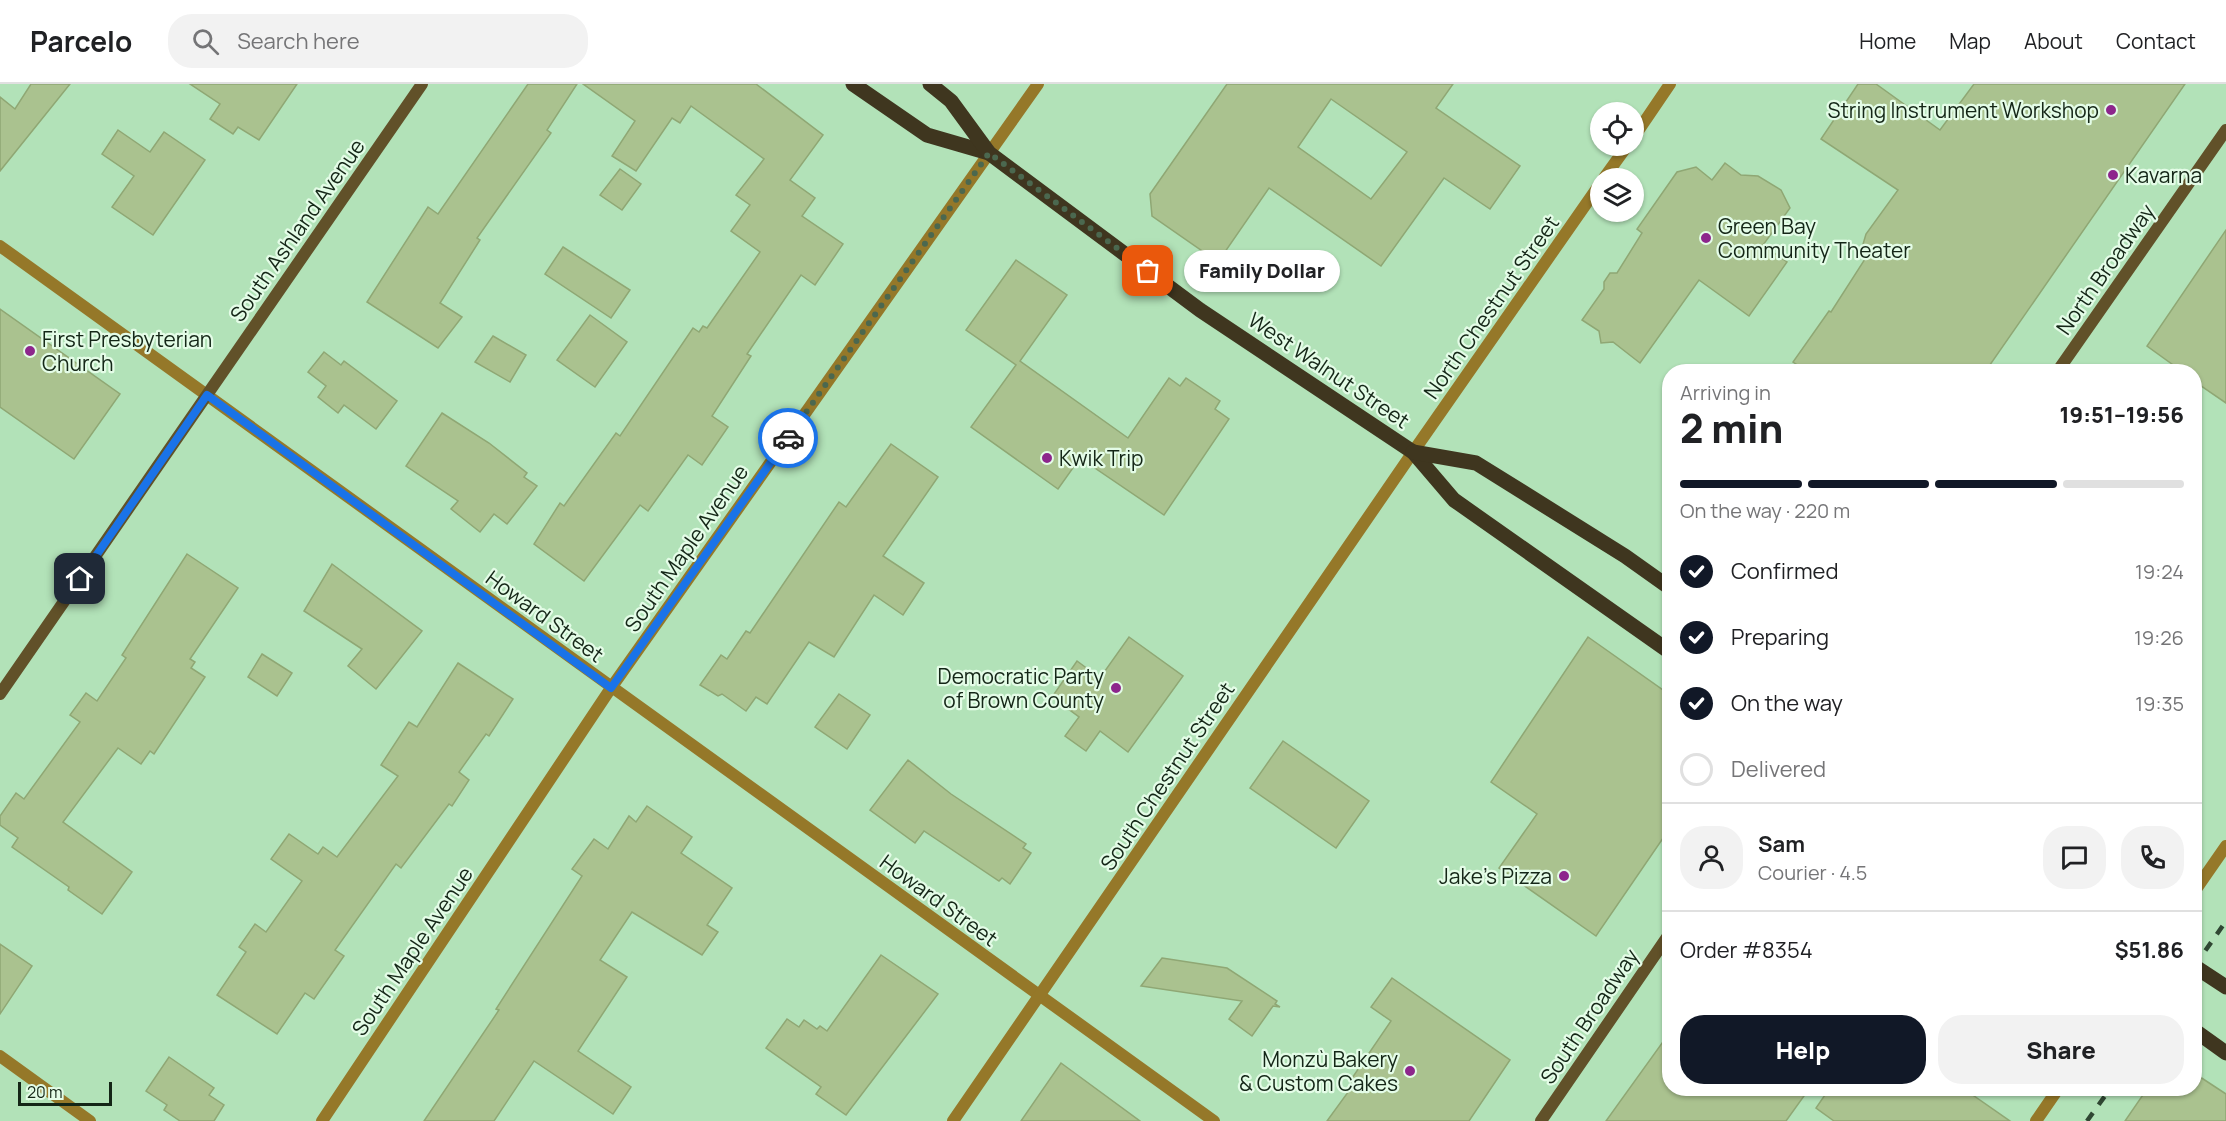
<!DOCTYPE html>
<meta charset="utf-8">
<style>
body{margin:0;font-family:Manrope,sans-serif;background:#f2f2f2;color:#202124;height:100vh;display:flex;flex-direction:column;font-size:22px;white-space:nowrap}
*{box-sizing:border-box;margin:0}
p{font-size:20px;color:#757577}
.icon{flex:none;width:33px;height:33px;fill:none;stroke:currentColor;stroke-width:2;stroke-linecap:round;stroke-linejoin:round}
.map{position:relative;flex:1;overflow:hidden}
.side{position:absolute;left:1662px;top:280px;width:540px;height:732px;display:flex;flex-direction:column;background:#fff;border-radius:24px;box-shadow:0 2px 4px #0004}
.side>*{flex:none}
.buttons{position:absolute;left:1590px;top:18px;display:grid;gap:12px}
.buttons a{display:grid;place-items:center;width:54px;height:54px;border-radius:50%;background:#fff;box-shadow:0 2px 4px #0004;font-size:30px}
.scale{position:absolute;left:18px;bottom:15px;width:94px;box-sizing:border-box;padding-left:6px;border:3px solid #142617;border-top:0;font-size:16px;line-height:21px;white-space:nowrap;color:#142617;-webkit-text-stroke:4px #e4fce7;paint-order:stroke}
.pin{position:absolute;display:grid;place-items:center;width:51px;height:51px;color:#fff;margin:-26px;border-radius:12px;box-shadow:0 3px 9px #0006}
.courier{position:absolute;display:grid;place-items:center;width:60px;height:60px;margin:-30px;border:4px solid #1a73e8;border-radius:50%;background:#fff;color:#222;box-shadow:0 2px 8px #0007}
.bubble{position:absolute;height:42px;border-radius:21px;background:#fff;box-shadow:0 2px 4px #0004;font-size:20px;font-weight:800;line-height:42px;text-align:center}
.headline em{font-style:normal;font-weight:800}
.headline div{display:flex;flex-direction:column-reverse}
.headline{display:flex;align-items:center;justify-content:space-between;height:102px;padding:0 18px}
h1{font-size:39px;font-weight:800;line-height:45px}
.bar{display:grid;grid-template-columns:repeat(4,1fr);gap:9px 6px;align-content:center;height:72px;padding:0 18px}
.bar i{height:8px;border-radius:4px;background:#e0e0e0}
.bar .on{background:#111827}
.bar p{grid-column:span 4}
.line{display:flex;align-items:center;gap:15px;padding:0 18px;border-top:2px solid #e0e0e0}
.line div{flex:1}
.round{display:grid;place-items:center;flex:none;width:63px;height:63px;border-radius:24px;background:#f2f2f2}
ol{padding:0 18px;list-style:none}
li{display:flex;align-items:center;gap:18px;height:66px}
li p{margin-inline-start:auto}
li .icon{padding:6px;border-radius:50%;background:#111827;color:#fff;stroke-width:4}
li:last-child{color:#757577}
li i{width:33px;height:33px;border:3px solid #e0e0e0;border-radius:50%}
.cta{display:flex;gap:12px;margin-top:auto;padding:12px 18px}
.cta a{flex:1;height:69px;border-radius:24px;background:#111827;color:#fff;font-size:24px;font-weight:800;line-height:69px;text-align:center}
.cta a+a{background:#f2f2f2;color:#202124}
header{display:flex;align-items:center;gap:36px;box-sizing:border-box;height:84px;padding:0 30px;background:#fff;border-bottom:2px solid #e0e0e0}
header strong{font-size:28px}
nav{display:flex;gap:33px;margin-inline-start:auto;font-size:21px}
.search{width:420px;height:54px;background:#f2f2f2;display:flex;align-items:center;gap:15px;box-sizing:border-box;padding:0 21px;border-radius:24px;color:#757577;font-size:22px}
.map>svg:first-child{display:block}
.building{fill:#aac28f;stroke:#8fa774;stroke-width:1.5;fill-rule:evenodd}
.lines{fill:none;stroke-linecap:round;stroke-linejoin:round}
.street{stroke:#957829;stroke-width:12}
.secondary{stroke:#615129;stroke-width:12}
.primary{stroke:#3f361f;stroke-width:15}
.rail{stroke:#304733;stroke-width:4.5;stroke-dasharray:10 10;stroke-linecap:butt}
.done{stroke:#4b684f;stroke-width:6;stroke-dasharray:0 10.8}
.route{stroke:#1a73e8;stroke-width:8}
.poi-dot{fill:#8d268c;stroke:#e4fce7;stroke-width:2}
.labels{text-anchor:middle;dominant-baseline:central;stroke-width:4.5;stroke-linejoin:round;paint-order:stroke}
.poi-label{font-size:21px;fill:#142617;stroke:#e4fce7;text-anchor:end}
.street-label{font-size:21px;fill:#142617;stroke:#e4fce7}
</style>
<header>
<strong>Parcelo</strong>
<div class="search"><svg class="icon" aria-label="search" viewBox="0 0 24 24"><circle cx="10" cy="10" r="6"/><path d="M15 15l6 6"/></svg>Search here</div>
<nav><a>Home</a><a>Map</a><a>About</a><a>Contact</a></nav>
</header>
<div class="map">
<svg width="2226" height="1037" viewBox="0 0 2226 1037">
<rect width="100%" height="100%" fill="#b2e2b8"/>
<g class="building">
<path d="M31,0H70L0,87V13L15,25Z"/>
<path d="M190,0H297L259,56L238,43L233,50L210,35L220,20Z"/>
<path d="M528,0H577L547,46L551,49L477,154L480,156L440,219L462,233L438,264L367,218L428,123L438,130Z"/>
<path d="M583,0H756L823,51L790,96L815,114L802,132L843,160L815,201L801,191L747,270L751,272L712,332L728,343L702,381L688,371L648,427L640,421L584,497L534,460L560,419L564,422L616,349L620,352L693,244L699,248L703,242L707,244L760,168L731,147L750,121L736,111L764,75L691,22L680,39L672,34L636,87L612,72L635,37Z"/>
<path d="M1227,0H1453L1436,24L1520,82L1490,125L1444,94L1381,182L1269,104L1218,178L1152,132L1150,110ZM1331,15L1407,68L1371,115L1298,63Z"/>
<path d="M1858,0H1876L1940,46L1974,0H2185L1985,288H1808L1793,278L1829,227L1831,228L1867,172L1861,167L1866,150L1898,106L1821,55Z"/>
<path d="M118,46L150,68L164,48L205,76L153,151L112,123L134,92L102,70Z"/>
<path d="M1725,79L1741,91L1758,92L1781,106L1790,124L1763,161L1787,178L1749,232L1699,196L1640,279L1613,258L1601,259L1599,247L1582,236L1604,205V198L1610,189H1617L1642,149L1637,145L1677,88L1696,83L1712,96Z"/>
<path d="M620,85L641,100L622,126L600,111Z"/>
<path d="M2226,146V319L2194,297V288H2183L2147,262Z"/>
<path d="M563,163L630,206L611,234L545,190Z"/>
<path d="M1016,176L1067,211L1020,277L1128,354L1169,294L1180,302L1186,294L1220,317L1215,325L1229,335L1164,431L1080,374L1058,405L971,343L1016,281L966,246Z"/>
<path d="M0,225L120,310L74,375L0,323Z"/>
<path d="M590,231L627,258L595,303L557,276Z"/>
<path d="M493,252L526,271L510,298L475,278Z"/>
<path d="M324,268L341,281L344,277L397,317L376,345L344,321L338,329L318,313L326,302L308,288Z"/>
<path d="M442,329L489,359L527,389L524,393L537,402L507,440L494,430L480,448L451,425L458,417L406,382Z"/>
<path d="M891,360L938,393L883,472L924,499L903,531L874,511L834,573L809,558L767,620L756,613L746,627L722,610L718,612L700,601L721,571L727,575L746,547L750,549L839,418L846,423Z"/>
<path d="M187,470L238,504L190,575L195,578L191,584L205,593L154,670L150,667L141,680L118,664L63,738L132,788L102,830L68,806L69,803L12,763L18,754L0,741V732L16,709L24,715L80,638L70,631L86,609L97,617L126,574L122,571Z"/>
<path d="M332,480L422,547L376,605L348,582L362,565L304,527Z"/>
<path d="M1129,553L1183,592L1128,668L1100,647L1086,667L1065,652L1079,633L1052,613L1077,577L1100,594Z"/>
<path d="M1588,553L1670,611V744L1596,852L1499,784L1537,730L1491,698Z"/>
<path d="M262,570L292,589L277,612L248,593Z"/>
<path d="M458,579L513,615L489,652L486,650L459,688L469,696L452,722L449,720L401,784L396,780L335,866L344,872L314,915L305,909L277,950L217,911L246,868L239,863L255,840L266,848L302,797L271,775L289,750L318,770L323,763L337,773L398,692L381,681L409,638L417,643Z"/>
<path d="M839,610L870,631L847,665L815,643Z"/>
<path d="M1283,657L1369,717L1336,764L1250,704Z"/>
<path d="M908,676L951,710L1026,760L1023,764L1031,769L1010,800L1002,794L999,797L924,747L915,759L870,726Z"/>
<path d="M647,722L692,753L681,769L732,804L707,841L718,848L702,871L632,828L600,876L627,893L578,967L631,1003L613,1030L534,977L494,1037H424L499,926L496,925L582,792L572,785L594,755L608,765L629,732L636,738Z"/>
<path d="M0,860L32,882L0,930Z"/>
<path d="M881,871L938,910L846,1031L816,1010L821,1003L766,964L787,935L799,943L804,936L817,945L820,942L827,947Z"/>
<path d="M1162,874L1227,884L1277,917L1275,920L1280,923L1273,922L1252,952L1229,935L1242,917L1141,902Z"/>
<path d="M1392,894L1510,976L1469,1037H1327L1354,1000L1350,997L1391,937L1371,923Z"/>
<path d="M1670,948V1005H1809L1786,1037H1606Z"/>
<path d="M169,973L214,1004L209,1011L224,1021L214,1037H180L164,1026L167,1021L146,1007Z"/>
<path d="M1061,979L1140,1037H1021Z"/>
<path d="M2194,989L2226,1010V1037H2125L2147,1005H2194Z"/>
<path d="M1829,1005H1964L2010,1037H1834L1816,1024Z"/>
</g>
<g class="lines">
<g class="street">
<path d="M1634,53L1670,0"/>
<path d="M1604,94L1627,62"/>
<path d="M0,162L1214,1037"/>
<path d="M2194,808L2226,762"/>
<path d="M0,972L90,1037"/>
<path d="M322,1037L611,604L1038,0"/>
<path d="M953,1037L1413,368L1600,100"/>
<path d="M2036,1037L2058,1005"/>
</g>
<g class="secondary">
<path d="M2057,288L2226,46"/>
<path d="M0,610L422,0"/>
<path d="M1541,1037L1670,849"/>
</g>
<g class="primary">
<path d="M853,0L927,51L989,69"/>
<path d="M930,0L951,17L989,69L1200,226L1413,368L1454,416L1670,568"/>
<path d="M1413,368L1476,379L1625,472L1670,504"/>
<path d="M2194,882L2226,903"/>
<path d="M2194,946L2226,969"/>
</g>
<g class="rail">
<path d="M2194,883L2226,837"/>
<path d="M2087,1037L2110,1005"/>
</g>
</g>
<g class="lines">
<path class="done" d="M788,354L989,69L1148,187"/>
<path class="route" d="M80,495L207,311L611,604L788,354"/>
</g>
<g class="poi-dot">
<circle cx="2111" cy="26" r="6"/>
<circle cx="2113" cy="91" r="6"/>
<circle cx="1706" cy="154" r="6"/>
<circle cx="30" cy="267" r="6"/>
<circle cx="1047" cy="374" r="6"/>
<circle cx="1116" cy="604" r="6"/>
<circle cx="1564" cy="792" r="6"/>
<circle cx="1410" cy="987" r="6"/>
</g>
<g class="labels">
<g class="poi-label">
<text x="2099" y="26">String Instrument Workshop</text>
<text x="2125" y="91" text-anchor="start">Kavarna</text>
<text x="1718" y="142" text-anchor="start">Green Bay<tspan x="1718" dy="24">Community Theater</tspan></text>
<text x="42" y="255" text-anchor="start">First Presbyterian<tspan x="42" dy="24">Church</tspan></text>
<text x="1059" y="374" text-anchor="start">Kwik Trip</text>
<text x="1104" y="592">Democratic Party<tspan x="1104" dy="24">of Brown County</tspan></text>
<text x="1552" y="792">Jake's Pizza</text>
<text x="1398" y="975">Monzù Bakery<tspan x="1398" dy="24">&amp; Custom Cakes</tspan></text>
</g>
<g class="street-label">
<text transform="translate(297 146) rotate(-55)">South Ashland Avenue</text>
<text transform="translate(2105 185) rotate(-55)">North Broadway</text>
<text transform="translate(1491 223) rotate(-55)">North Chestnut Street</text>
<text transform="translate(1329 286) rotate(34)">West Walnut Street</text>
<text transform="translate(686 464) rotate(-55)">South Maple Avenue</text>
<text transform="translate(545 532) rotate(36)">Howard Street</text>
<text transform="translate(1167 692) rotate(-56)">South Chestnut Street</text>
<text transform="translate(939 816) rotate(36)">Howard Street</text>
<text transform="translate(412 867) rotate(-56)">South Maple Avenue</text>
<text transform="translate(1589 932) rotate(-56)">South Broadway</text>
</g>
</g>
</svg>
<div class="buttons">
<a><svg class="icon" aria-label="locate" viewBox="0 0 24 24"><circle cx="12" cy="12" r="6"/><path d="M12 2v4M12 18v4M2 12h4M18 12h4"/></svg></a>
<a><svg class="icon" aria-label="layers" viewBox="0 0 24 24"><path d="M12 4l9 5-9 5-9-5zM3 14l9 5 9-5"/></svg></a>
</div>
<div class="scale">20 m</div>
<div class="pin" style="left:1148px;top:187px;background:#ea580c"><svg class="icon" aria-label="bag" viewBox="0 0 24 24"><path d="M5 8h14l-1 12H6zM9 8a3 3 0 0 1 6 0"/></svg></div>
<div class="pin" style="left:80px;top:495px;background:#1f2937"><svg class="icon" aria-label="home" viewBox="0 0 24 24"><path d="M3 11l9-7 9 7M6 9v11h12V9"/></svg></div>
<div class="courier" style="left:788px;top:354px"><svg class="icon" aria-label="car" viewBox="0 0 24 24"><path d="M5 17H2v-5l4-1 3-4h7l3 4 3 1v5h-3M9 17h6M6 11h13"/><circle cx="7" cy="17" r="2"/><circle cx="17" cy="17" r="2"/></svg></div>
<div class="bubble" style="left:1184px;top:166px;width:156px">Family Dollar</div>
<section class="side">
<div class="headline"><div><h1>2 min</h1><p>Arriving in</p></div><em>19:51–19:56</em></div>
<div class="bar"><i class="on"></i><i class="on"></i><i class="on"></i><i></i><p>On the way · 220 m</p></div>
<ol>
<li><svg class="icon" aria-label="check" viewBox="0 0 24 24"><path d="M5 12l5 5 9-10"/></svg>Confirmed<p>19:24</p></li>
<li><svg class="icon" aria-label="check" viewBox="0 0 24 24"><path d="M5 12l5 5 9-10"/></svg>Preparing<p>19:26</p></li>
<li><svg class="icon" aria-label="check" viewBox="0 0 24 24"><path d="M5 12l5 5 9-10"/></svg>On the way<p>19:35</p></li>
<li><i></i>Delivered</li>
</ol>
<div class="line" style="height:108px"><a class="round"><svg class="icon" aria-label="person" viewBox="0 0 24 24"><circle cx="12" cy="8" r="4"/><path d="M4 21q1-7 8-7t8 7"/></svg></a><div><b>Sam</b><p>Courier · 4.5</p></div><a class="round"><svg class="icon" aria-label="chat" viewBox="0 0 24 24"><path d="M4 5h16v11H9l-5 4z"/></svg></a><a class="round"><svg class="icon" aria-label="phone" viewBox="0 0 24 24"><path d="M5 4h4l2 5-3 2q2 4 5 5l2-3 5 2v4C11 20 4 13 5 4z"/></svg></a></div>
<div class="line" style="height:78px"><div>Order #8354</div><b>$51.86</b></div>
<div class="cta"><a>Help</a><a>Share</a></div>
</section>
</div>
